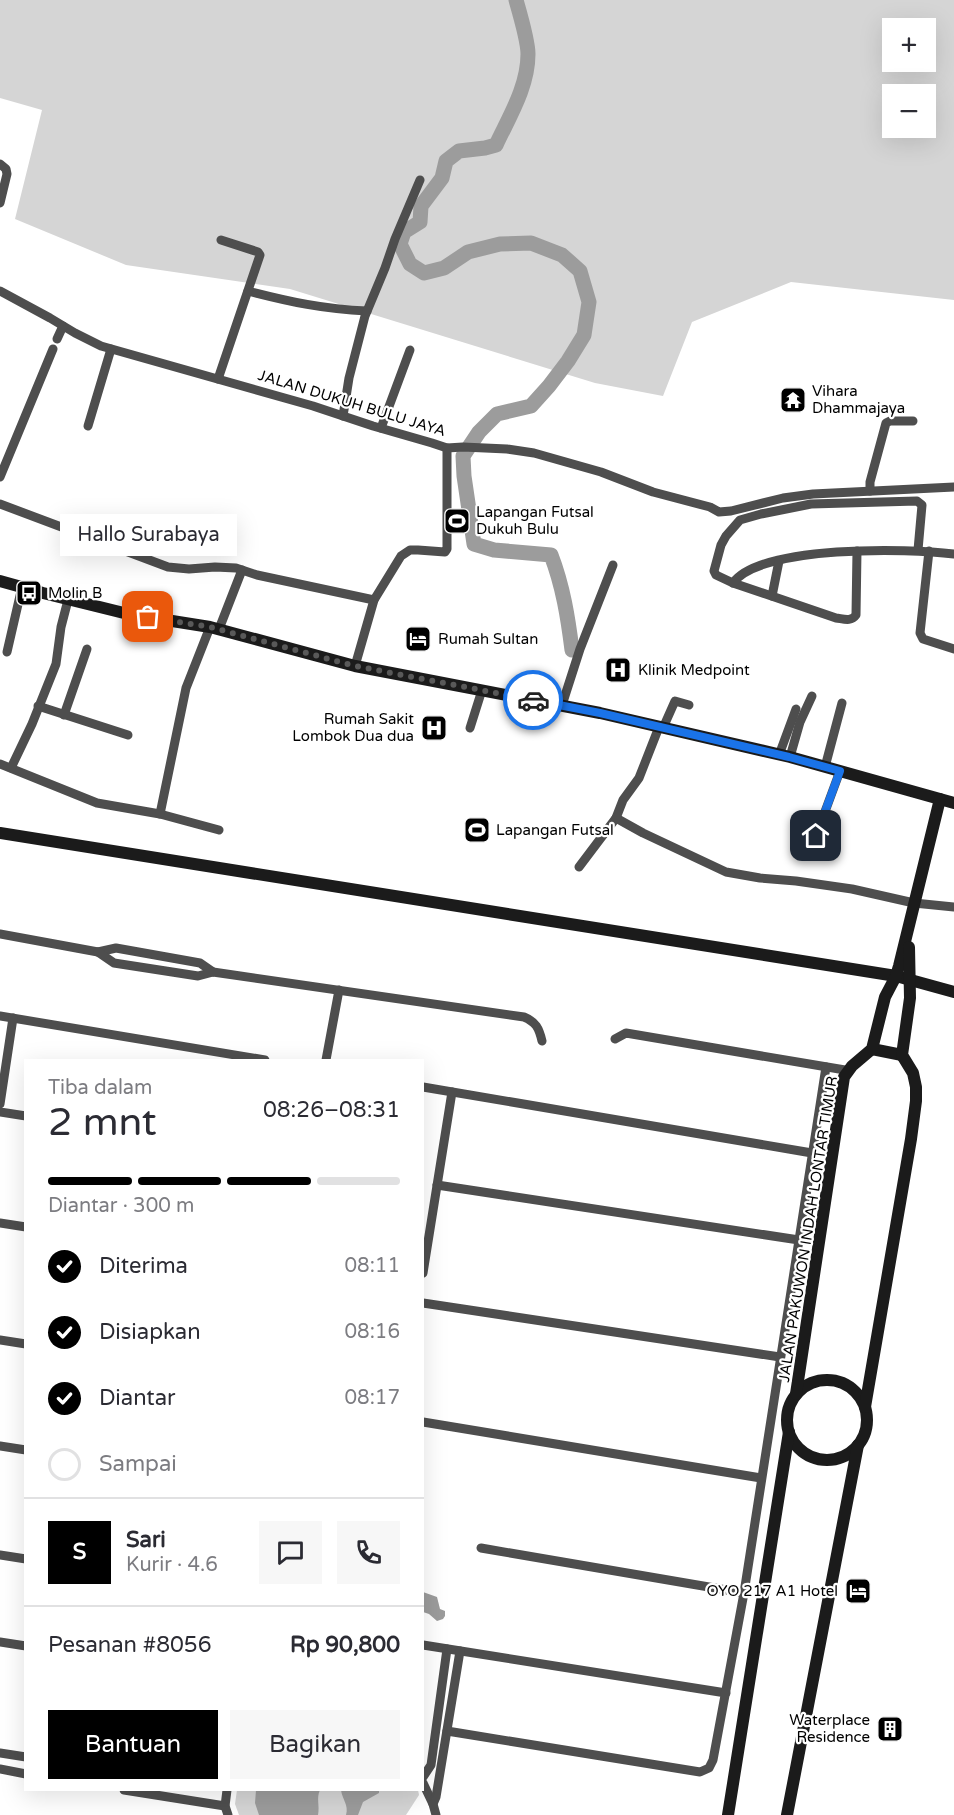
<!DOCTYPE html>
<html lang="id">
<meta charset="utf-8">
<style>
body{margin:0;font-family:"Varela Round",sans-serif;background:#f7f7f7;color:#2b2b33;height:100vh;display:flex;flex-direction:column;font-size:22px;white-space:nowrap}
*{box-sizing:border-box;margin:0}
p{font-size:20px;color:#7c7c81}
.icon{flex:none;width:33px;height:33px;fill:none;stroke:currentColor;stroke-width:2;stroke-linecap:round;stroke-linejoin:round}
.map{position:relative;flex:1;overflow:hidden}
.drawer{position:absolute;left:24px;top:1059px;width:400px;height:732px;display:flex;flex-direction:column;background:#fff;border-radius:0px;box-shadow:0 6px 24px #0002}
.drawer>*{flex:none}
.buttons{position:absolute;left:882px;top:18px;display:grid;gap:12px}
.buttons a{display:grid;place-items:center;width:54px;height:54px;border-radius:0px;background:#fff;box-shadow:0 6px 24px #0002;font-size:30px}
.pin{position:absolute;display:grid;place-items:center;width:51px;height:51px;color:#fff;margin:-26px;border-radius:12px;box-shadow:0 3px 9px #0006}
.courier{position:absolute;display:grid;place-items:center;width:60px;height:60px;margin:-30px;border:4px solid #1a73e8;border-radius:50%;background:#fff;color:#222;box-shadow:0 2px 8px #0007}
.bubble{position:absolute;height:42px;border-radius:0px;background:#fff;box-shadow:0 6px 24px #0002;font-size:20px;font-weight:600;line-height:42px;text-align:center}
.overview em{font-style:normal;font-weight:600}
.overview div{display:flex;flex-direction:column-reverse}
.overview{display:flex;align-items:center;justify-content:space-between;height:102px;padding:0 24px}
h1{font-size:39px;font-weight:600;line-height:45px}
.bar{display:grid;grid-template-columns:repeat(4,1fr);gap:9px 6px;align-content:center;height:72px;padding:0 24px}
.bar i{height:8px;border-radius:4px;background:#e1e1e2}
.bar .selected{background:#000}
.bar p{grid-column:span 4}
.line{display:flex;align-items:center;gap:15px;padding:0 24px;border-top:2px solid #e1e1e2}
.line div{flex:1}
.round{display:grid;place-items:center;flex:none;width:63px;height:63px;border-radius:0px;background:#f7f7f7}
ol{padding:0 24px;list-style:none}
li{display:flex;align-items:center;gap:18px;height:66px}
li p{margin-inline-start:auto}
li .icon{padding:6px;border-radius:50%;background:#000;color:#fff;stroke-width:4}
li:last-child{color:#7c7c81}
li i{width:33px;height:33px;border:3px solid #e1e1e2;border-radius:50%}
.primary-button{display:flex;gap:12px;margin-top:auto;padding:12px 24px}
.primary-button a{flex:1;height:69px;border-radius:0px;background:#000;color:#fff;font-size:24px;font-weight:600;line-height:69px;text-align:center}
.primary-button a+a{background:#f7f7f7;color:#2b2b33}
.map>svg:first-child{display:block}
.green{fill:#d5d5d5;fill-rule:evenodd}
.water{fill:#9c9c9c}
.lines{fill:none;stroke-linecap:round;stroke-linejoin:round}
.river{stroke:#9c9c9c;stroke-width:15}
.street{stroke:#4e4e4e;stroke-width:9}
.secondary{stroke:#1b1b1b;stroke-width:12}
.done{stroke:#595959;stroke-width:6;stroke-dasharray:0 10.8}
.route{stroke:#1a73e8;stroke-width:8}
.labels{text-anchor:middle;dominant-baseline:central;stroke-width:4.5;stroke-linejoin:round;paint-order:stroke}
.poi-label{font-size:15px;fill:#000;stroke:#fff;text-anchor:start}
.street-label{font-size:15px;fill:#000;stroke:#fff}
</style>
<div class="map">
<svg width="954" height="1815" viewBox="0 0 954 1815">
<rect width="100%" height="100%" fill="#fff"/>
<g class="green">
<path d="M0,0H954V300L791,282L692,322L663,396L595,383L290,289L126,265L15,219L42,110L0,98ZM892,28H926V62H892ZM892,94H926V128H892Z"/>
<path d="M451,509L464,510L463,532H451Z"/>
<path d="M237,1790H418L419,1795L406,1815H239L235,1804Z"/>
</g>
<g class="water">
<path d="M423,1592L437,1597L440,1609L445,1611V1616L443,1619L437,1621L429,1614L423,1612Z"/>
<path d="M256,1790H320C316,1798 320,1806 318,1815H259L255,1803Z"/>
<path d="M341,1790H379V1793L363,1802L358,1815H346C349,1805 342,1799 341,1790Z"/>
</g>
<g class="lines">
<path class="river" d="M516,0C520,14 528,41 528,54C528,87 509,117 496,145L485,148L459,151L446,161L442,178L421,206L420,222L404,232L400,244L410,264L424,273L444,268L468,252L500,244L531,243L562,255L580,271L589,302L584,335L568,361L549,386L531,406L497,414L479,432L463,456L464,476L474,544L494,550L551,555C563,586 568,618 572,650"/>
<g class="street">
<path d="M0,164L6,169L7,174L0,203"/>
<path d="M0,291L50,318L75,333L101,346L313,406L373,426L432,443L447,448L463,447L507,449L534,453L601,472L653,492L710,507L719,512L731,511L783,498L813,494L954,487"/>
<path d="M248,291C291,302 323,309 367,311"/>
<path d="M57,339L63,326"/>
<path d="M218,379L260,255L258,252L221,240"/>
<path d="M343,416L349,378L365,316L385,268L395,239L420,180"/>
<path d="M88,426L111,349"/>
<path d="M381,428L410,350"/>
<path d="M0,477L53,349"/>
<path d="M870,491V482L886,423L890,421H913"/>
<path d="M0,504L168,567L189,569L215,567L236,568L257,575L374,600"/>
<path d="M857,551L856,615C851,622 844,619 836,618L733,583L716,575L714,571L721,545L726,536L740,520L761,514L811,504L917,501L922,505L918,550"/>
<path d="M929,551L920,633L923,639L954,649"/>
<path d="M733,583C760,545 909,548 954,554"/>
<path d="M772,596L779,561"/>
<path d="M219,629L242,570"/>
<path d="M7,652L22,587"/>
<path d="M355,666L374,600L401,556L410,550H418L445,552L447,549V448"/>
<path d="M562,705L580,649L613,565"/>
<path d="M38,706L128,735"/>
<path d="M64,715L87,649"/>
<path d="M470,728L482,690"/>
<path d="M663,728L675,701L689,705"/>
<path d="M779,755L796,709"/>
<path d="M790,757L800,722L812,696"/>
<path d="M0,764L97,803L160,814L219,830"/>
<path d="M825,767L842,703"/>
<path d="M11,768L32,724L56,664L61,627L68,600"/>
<path d="M160,814L186,688L210,627"/>
<path d="M616,818L643,833L726,872L760,878L796,881L852,889L914,903L954,907"/>
<path d="M816,836L840,771"/>
<path d="M579,867L616,818L623,800L639,778L659,727"/>
<path d="M0,934L98,952L116,948L200,963L213,972"/>
<path d="M98,952L114,963L198,976L213,972L524,1017C536,1022 539,1028 542,1041"/>
<path d="M0,1016L265,1060"/>
<path d="M615,1039L626,1033L845,1070L844,1077"/>
<path d="M326,1060L339,990"/>
<path d="M423,1087L812,1153"/>
<path d="M0,1104L13,1018"/>
<path d="M0,1112L26,1116"/>
<path d="M437,1185L799,1240"/>
<path d="M0,1223L26,1227"/>
<path d="M423,1273L452,1092"/>
<path d="M423,1303L780,1357"/>
<path d="M0,1340L26,1344"/>
<path d="M423,1422L761,1478"/>
<path d="M0,1446L26,1450"/>
<path d="M481,1548L744,1593"/>
<path d="M0,1555L26,1559"/>
<path d="M0,1642L26,1646"/>
<path d="M423,1645L726,1693"/>
<path d="M447,1731L700,1772L709,1768L713,1760L744,1593L826,1067"/>
<path d="M0,1753L26,1757"/>
<path d="M0,1769L26,1774"/>
<path d="M423,1777L431,1765L447,1649"/>
<path d="M423,1783L433,1804L436,1815"/>
<path d="M124,1790L225,1806"/>
<path d="M227,1790L225,1806L228,1815"/>
<path d="M433,1804L436,1797L460,1651"/>
</g>
<g class="secondary">
<path d="M0,581L43,593L128,614L210,627L355,666L600,713L790,757L954,803"/>
<path d="M0,833L896,976L954,992"/>
<path d="M872,1049L902,1055"/>
<circle cx="827" cy="1420" r="40"/>
<path d="M796,1394L844,1077L852,1066L872,1049L885,997L896,976L899,966L940,799"/>
<path d="M865,1407L911,1139L916,1101V1087L913,1073L902,1055L910,998L909,947"/>
<path d="M728,1815L789,1432"/>
<path d="M787,1815L858,1445"/>
</g>
</g>
<g class="lines">
<path class="done" d="M148,617L210,627L355,666L533,700"/>
<path class="route" d="M533,700L600,713L789,757L840,771L816,836"/>
</g>
<defs>
<g id="temple-square" transform="scale(1.35)"><rect x="-9" y="-9" width="18" height="18" rx="4" fill="#000" stroke="#fff"/><path d="M0-6L5-2H3V0L6.5 2.5H4V6H1.5V3h-3V6H-4V2.5H-6.5L-3 0V-2H-5Z" fill="#fff"/></g>
<g id="stadium-square" transform="scale(1.35)"><rect x="-9" y="-9" width="18" height="18" rx="4" fill="#000" stroke="#fff"/><path d="M0-5a6.5 5 0 1 0 0 10a6.5 5 0 1 0 0-10ZM-3.5-1.8h7v3.6h-7Z" fill="#fff"/></g>
<g id="bus-square" transform="scale(1.35)"><rect x="-9" y="-9" width="18" height="18" rx="4" fill="#000" stroke="#fff"/><path d="M-5-6H5V4H4V6H2V4H-2V6H-4V4H-5ZM-3.5-4V0h7V-4ZM-3.5 1.2v1.5H-2V1.2ZM2 1.2v1.5H3.5V1.2Z" fill="#fff"/></g>
<g id="hotel-square" transform="scale(1.35)"><rect x="-9" y="-9" width="18" height="18" rx="4" fill="#000" stroke="#fff"/><path d="M-6-4.5h1.5V1H6V5H4.5V3h-9V5H-6ZM-4 0a1.8 1.8 0 1 1 3.6 0ZM.5 0V-2.5h3Q6-2.5 6 0Z" fill="#fff"/></g>
<g id="hospital-square" transform="scale(1.35)"><rect x="-9" y="-9" width="18" height="18" rx="4" fill="#000" stroke="#fff"/><path d="M-5-5h3v3.5h4V-5h3V5h-3V1.5h-4V5h-3Z" fill="#fff"/></g>
<g id="building-square" transform="scale(1.35)"><rect x="-9" y="-9" width="18" height="18" rx="4" fill="#000" stroke="#fff"/><path d="M-4-6H4V6H1V3H-1V6H-4ZM-2.5-4.3h1.7v1.8h-1.7ZM.8-4.3h1.7v1.8H.8ZM-2.5-1h1.7V.8h-1.7ZM.8-1h1.7V.8H.8Z" fill="#fff"/></g>
</defs>
<g fill-rule="evenodd">
<use href="#temple-square" x="793" y="400"/>
<use href="#stadium-square" x="457" y="521"/>
<use href="#bus-square" x="29" y="593"/>
<use href="#hotel-square" x="418" y="639"/>
<use href="#hospital-square" x="618" y="670"/>
<use href="#hospital-square" x="434" y="728"/>
<use href="#stadium-square" x="477" y="830"/>
<use href="#hotel-square" x="858" y="1591"/>
<use href="#building-square" x="890" y="1729"/>
</g>
<g class="labels">
<g class="poi-label">
<text x="812" y="391">Vihara<tspan x="812" dy="17">Dhammajaya</tspan></text>
<text x="476" y="512">Lapangan Futsal<tspan x="476" dy="17">Dukuh Bulu</tspan></text>
<text x="48" y="593">Molin B</text>
<text x="438" y="639">Rumah Sultan</text>
<text x="638" y="670">Klinik Medpoint</text>
<text x="414" y="719" text-anchor="end">Rumah Sakit<tspan x="414" dy="17">Lombok Dua dua</tspan></text>
<text x="496" y="830">Lapangan Futsal</text>
<text x="838" y="1591" text-anchor="end">OYO 217 A1 Hotel</text>
<text x="870" y="1720" text-anchor="end">Waterplace<tspan x="870" dy="17">Residence</tspan></text>
</g>
<g class="street-label">
<text transform="translate(352 403) rotate(17)">JALAN DUKUH BULU JAYA</text>
<text transform="translate(808 1229) rotate(-81)">JALAN PAKUWON INDAH LONTAR TIMUR</text>
</g>
</g>
</svg>
<div class="buttons">
<a>+</a>
<a>−</a>
</div>
<div class="pin" style="left:148px;top:617px;background:#ea580c"><svg class="icon" aria-label="bag" viewBox="0 0 24 24"><path d="M5 8h14l-1 12H6zM9 8a3 3 0 0 1 6 0"/></svg></div>
<div class="pin" style="left:816px;top:836px;background:#1f2937"><svg class="icon" aria-label="home" viewBox="0 0 24 24"><path d="M3 11l9-7 9 7M6 9v11h12V9"/></svg></div>
<div class="courier" style="left:533px;top:700px"><svg class="icon" aria-label="car" viewBox="0 0 24 24"><path d="M5 17H2v-5l4-1 3-4h7l3 4 3 1v5h-3M9 17h6M6 11h13"/><circle cx="7" cy="17" r="2"/><circle cx="17" cy="17" r="2"/></svg></div>
<div class="bubble" style="left:60px;top:514px;width:177px">Hallo Surabaya</div>
<section class="drawer">
<div class="overview"><div><h1>2 mnt</h1><p>Tiba dalam</p></div><em>08:26–08:31</em></div>
<div class="bar"><i class="selected"></i><i class="selected"></i><i class="selected"></i><i></i><p>Diantar · 300 m</p></div>
<ol>
<li><svg class="icon" aria-label="check" viewBox="0 0 24 24"><path d="M5 12l5 5 9-10"/></svg>Diterima<p>08:11</p></li>
<li><svg class="icon" aria-label="check" viewBox="0 0 24 24"><path d="M5 12l5 5 9-10"/></svg>Disiapkan<p>08:16</p></li>
<li><svg class="icon" aria-label="check" viewBox="0 0 24 24"><path d="M5 12l5 5 9-10"/></svg>Diantar<p>08:17</p></li>
<li><i></i>Sampai</li>
</ol>
<div class="line" style="height:108px"><b class="round" style="background:#000;color:#fff">S</b><div><b>Sari</b><p>Kurir · 4.6</p></div><a class="round"><svg class="icon" aria-label="chat" viewBox="0 0 24 24"><path d="M4 5h16v11H9l-5 4z"/></svg></a><a class="round"><svg class="icon" aria-label="phone" viewBox="0 0 24 24"><path d="M5 4h4l2 5-3 2q2 4 5 5l2-3 5 2v4C11 20 4 13 5 4z"/></svg></a></div>
<div class="line" style="height:78px"><div>Pesanan #8056</div><b>Rp 90,800</b></div>
<div class="primary-button"><a>Bantuan</a><a>Bagikan</a></div>
</section>
</div>
